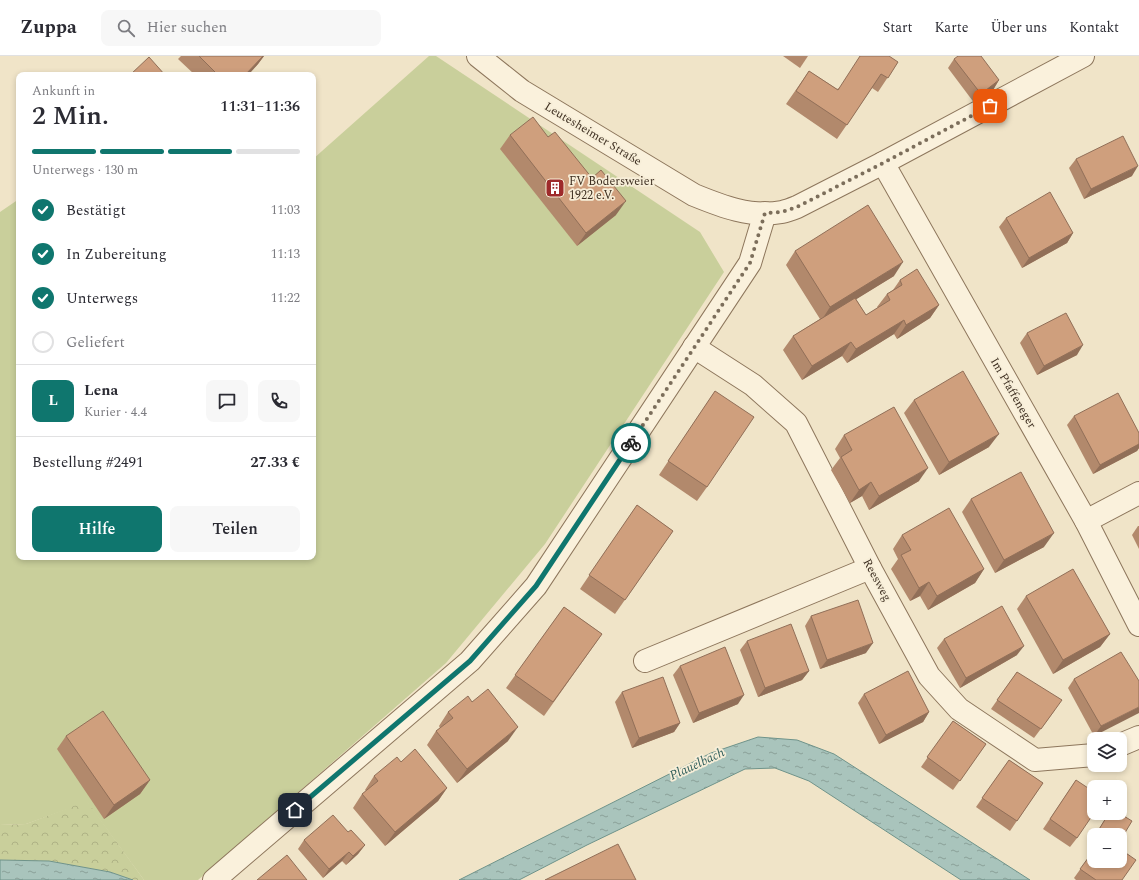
<!DOCTYPE html>
<html lang="de">
<meta charset="utf-8">
<style>
body{margin:0;font-family:Spectral,serif;background:#f7f7f7;color:#2b2b33;height:100vh;display:flex;flex-direction:column;font-size:15px;white-space:nowrap}
*{box-sizing:border-box;margin:0}
p{font-size:13px;color:#7c7c81}
.icon{flex:none;width:22px;height:22px;fill:none;stroke:currentColor;stroke-width:2;stroke-linecap:round;stroke-linejoin:round}
.map{position:relative;flex:1;overflow:hidden}
.sheet{position:absolute;left:16px;top:16px;width:300px;height:488px;display:flex;flex-direction:column;background:#fff;border-radius:8px;box-shadow:0 2px 6px #0003}
.sheet>*{flex:none}
.controls{position:absolute;left:1087px;top:676px;display:grid;gap:8px}
.controls a{display:grid;place-items:center;width:40px;height:40px;border-radius:8px;background:#fff;box-shadow:0 2px 6px #0003;font-size:20px}
.pin{position:absolute;display:grid;place-items:center;width:34px;height:34px;color:#fff;margin:-17px;border-radius:8px;box-shadow:0 2px 6px #0006}
.courier{position:absolute;display:grid;place-items:center;width:40px;height:40px;margin:-20px;border:3px solid #0f766e;border-radius:50%;background:#fff;color:#222;box-shadow:0 1px 5px #0007}
.headline em{font-style:normal;font-weight:600}
.headline div{display:flex;flex-direction:column-reverse}
.headline{display:flex;align-items:center;justify-content:space-between;height:68px;padding:0 16px}
h1{font-size:26px;font-weight:600;line-height:30px}
.bar{display:grid;grid-template-columns:repeat(4,1fr);gap:6px 4px;align-content:center;height:48px;padding:0 16px}
.bar i{height:5px;border-radius:3px;background:#e1e1e2}
.bar .on{background:#0f766e}
.bar p{grid-column:span 4}
.line{display:flex;align-items:center;gap:10px;padding:0 16px;border-top:1px solid #e1e1e2}
.line div{flex:1}
.round{display:grid;place-items:center;flex:none;width:42px;height:42px;border-radius:8px;background:#f7f7f7}
ol{padding:0 16px;list-style:none}
li{display:flex;align-items:center;gap:12px;height:44px}
li p{margin-inline-start:auto}
li .icon{padding:4px;border-radius:50%;background:#0f766e;color:#fff;stroke-width:4}
li:last-child{color:#7c7c81}
li i{width:22px;height:22px;border:2px solid #e1e1e2;border-radius:50%}
.cta{display:flex;gap:8px;margin-top:auto;padding:8px 16px}
.cta a{flex:1;height:46px;border-radius:8px;background:#0f766e;color:#fff;font-size:16px;font-weight:600;line-height:46px;text-align:center}
.cta a+a{background:#f7f7f7;color:#2b2b33}
header{display:flex;align-items:center;gap:24px;box-sizing:border-box;height:56px;padding:0 20px;background:#fff;border-bottom:1px solid #e1e1e2}
header strong{font-size:19px}
nav{display:flex;gap:22px;margin-inline-start:auto;font-size:14px}
.search{width:280px;height:36px;background:#f7f7f7;display:flex;align-items:center;gap:10px;box-sizing:border-box;padding:0 14px;border-radius:8px;color:#7c7c81;font-size:15px}
.map>svg:first-child{display:block}
.grass{fill:#c9cf9b}
.forest{fill:url(#forest-crowns)}
.water{fill:url(#water-ripples);stroke:#6f938a}
.lines{fill:none;stroke-linecap:round;stroke-linejoin:round}
.minor-casing{stroke:#8d765c;stroke-width:24}
.tertiary-casing{stroke:#8d765c;stroke-width:24}
.minor{stroke:#faf1dc;stroke-width:22}
.tertiary{stroke:#faf1dc;stroke-width:22}
.wall{fill:#b2896c}
.shaded-wall{fill:#916f58}
.building{fill:#cf9f7d;stroke:#916f58}
.done{stroke:#7c6e5b;stroke-width:4;stroke-dasharray:0 7.2}
.route{stroke:#0f766e;stroke-width:5}
.labels{text-anchor:middle;dominant-baseline:central;stroke-width:3.5;stroke-linejoin:round;paint-order:stroke}
.street-label{font-size:12px;fill:#3d2e20;stroke:#f7eed8}
.poi-label{font-size:12px;fill:#3d2e20;stroke:#f7eed8;text-anchor:start}
.water-label{font-size:13px;font-style:italic;fill:#2f5d5a;stroke:#f7eed8}
</style>
<header>
<strong>Zuppa</strong>
<div class="search"><svg class="icon" aria-label="search" viewBox="0 0 24 24"><circle cx="10" cy="10" r="6"/><path d="M15 15l6 6"/></svg>Hier suchen</div>
<nav><a>Start</a><a>Karte</a><a>Über uns</a><a>Kontakt</a></nav>
</header>
<div class="map">
<svg width="1139" height="824" viewBox="0 0 1139 824">
<defs>
<pattern id="forest-crowns" width="20" height="18" patternUnits="userSpaceOnUse"><rect width="20" height="18" fill="#c9cf9b"/><path d="M2 6a3 3 0 1 1 6 0M12 15a3 3 0 1 1 6 0" fill="none" stroke="#aeb285"/></pattern>
<pattern id="water-ripples" width="26" height="14" patternUnits="userSpaceOnUse"><rect width="26" height="14" fill="#a9c4bc"/><path d="M2 4q2-2 4 0t4 0M15 11q2-2 4 0t4 0" fill="none" stroke="#8ba098"/></pattern>
</defs>
<rect width="100%" height="100%" fill="#f0e4c8"/>
<path class="grass" d="M429,0H436L700,176L724,216L545,488L446,607L198,824H144L87,746L26,768L0,769V156L19,143V501H313V103Z"/>
<path class="forest" d="M87,745L144,824H133L110,816L49,805L0,804V769L26,768Z"/>
<g class="water">
<path d="M758,681L797,684L834,698L1030,824H961L809,725L775,712L745,713L587,789L519,824H459L711,697Z"/>
<path d="M0,804L49,805L110,816L133,824H0Z"/>
</g>
<g class="lines">
<g class="minor-casing">
<g id="minor">
<path d="M883,107L1086,465L1139,569"/>
<path d="M694,291L753,329L796,367L870,512L929,620L959,653L1035,704L1094,699"/>
<path d="M1086,465L1139,437"/>
<path d="M645,605L870,512"/>
<path d="M1120,689L1139,681"/>
<path d="M214,824L470,605L536,530L750,207L765,157"/>
</g>
</g>
<g class="tertiary-casing">
<path id="tertiary" d="M478,0L522,35L694,139C721,150 751,162 782,156C787,155 792,153 797,151L883,107L1083,0"/>
</g>
<use href="#minor" class="minor"/>
<use href="#tertiary" class="tertiary"/>
</g>
<g class="wall">
<path d="M181,0H264L258,8L248,19H195L178,3Z"/>
<path d="M783,0H808L800,12Z"/>
<path d="M954,3L999,24L993,34L975,48L948,12Z"/>
<path d="M898,6L878,36L872,32L837,83L786,48L809,15L837,33Z"/>
<path d="M510,79L548,81L616,159L577,190L500,93Z"/>
<path d="M1076,103L1132,120L1084,143L1069,112Z"/>
<path d="M1006,162L1073,177L1067,187L1022,212L999,171Z"/>
<path d="M795,195L894,220L856,243L866,259L878,252L877,251L887,238L893,234L900,224L939,249L930,262L897,283L894,278L847,307L842,300L802,324L783,294L793,280L820,263L786,209Z"/>
<path d="M1027,277L1077,299L1037,319L1020,287Z"/>
<path d="M715,335L707,431L697,445L659,419Z"/>
<path d="M914,344L989,391L939,419L904,357Z"/>
<path d="M1074,360L1139,377V392L1137,395L1093,418L1067,369Z"/>
<path d="M844,379L919,425L869,454L862,440L850,447L831,414L840,402L835,393Z"/>
<path d="M971,443L1044,491L995,517L962,456Z"/>
<path d="M637,449L673,475L615,558L580,533Z"/>
<path d="M1138,470H1139V493L1132,479Z"/>
<path d="M902,479L984,513L975,527L928,554L920,540L910,545L891,513L898,503L893,493Z"/>
<path d="M1026,540L1110,578L1100,591L1053,618L1017,553Z"/>
<path d="M564,551L602,578L544,660L506,632Z"/>
<path d="M811,560L866,597L820,613L805,570Z"/>
<path d="M944,583L1017,599L960,632L937,592Z"/>
<path d="M747,585L809,615L802,624L758,641L740,594Z"/>
<path d="M680,610L738,648L693,667L673,619Z"/>
<path d="M1017,616L1055,654L1034,682L991,653Z"/>
<path d="M1074,623L1139,625L1094,680L1068,632Z"/>
<path d="M622,636L680,667L674,676L632,692L615,646Z"/>
<path d="M864,638L929,656L923,666L879,688L858,647Z"/>
<path d="M472,646L508,685L457,727L427,689L436,675L440,672L439,670L448,656Z"/>
<path d="M953,665L986,688L953,734L921,711Z"/>
<path d="M66,680L150,724L140,738L104,763L57,693Z"/>
<path d="M1009,704L1043,727L1010,775L976,751Z"/>
<path d="M401,706L447,732L438,745L385,790L353,752L362,738L366,735L365,734L374,720Z"/>
<path d="M1076,724L1077,782L1070,791L1043,773Z"/>
<path d="M1109,757H1119L1120,779H1095Z"/>
<path d="M348,776L365,789L358,798L346,809L342,805L323,822L298,793L304,784Z"/>
<path d="M1094,794L1122,824H1076L1074,822Z"/>
</g>
<g class="shaded-wall">
<path d="M263,0H264L258,8L248,19H245Z"/>
<path d="M999,24L993,34L975,48L981,38Z"/>
<path d="M1138,110L1132,120L1084,143L1091,133Z"/>
<path d="M626,145L616,159L577,190L586,177Z"/>
<path d="M1073,177L1067,187L1022,212L1029,202Z"/>
<path d="M903,206L894,220L821,265L830,251Z"/>
<path d="M939,249L930,262L897,283L906,269Z"/>
<path d="M904,264L894,278L847,307L856,293Z"/>
<path d="M851,286L842,300L802,324L812,310Z"/>
<path d="M1083,289L1077,299L1037,319L1044,310Z"/>
<path d="M999,378L989,391L939,419L949,406Z"/>
<path d="M1139,388V392L1137,395L1093,418L1100,409Z"/>
<path d="M928,412L919,425L869,454L879,440Z"/>
<path d="M871,426L862,440L850,447L859,434Z"/>
<path d="M1054,477L1044,491L995,517L1004,504Z"/>
<path d="M984,513L975,527L928,554L937,540Z"/>
<path d="M929,526L920,540L910,545L919,532Z"/>
<path d="M1110,578L1100,591L1053,618L1063,604Z"/>
<path d="M873,587L866,597L820,613L827,604Z"/>
<path d="M1024,590L1017,599L960,632L966,622Z"/>
<path d="M809,615L802,624L758,641L765,632Z"/>
<path d="M744,639L738,648L693,667L699,657Z"/>
<path d="M1139,651V657L1094,680L1101,670Z"/>
<path d="M929,656L923,666L879,688L886,679Z"/>
<path d="M680,667L674,676L632,692L639,682Z"/>
<path d="M518,671L508,685L457,727L467,713Z"/>
<path d="M150,724L140,738L104,763L114,749Z"/>
<path d="M447,732L438,745L385,790L395,776Z"/>
<path d="M365,789L358,798L346,809L353,800Z"/>
<path d="M349,796L342,805L323,822L329,813Z"/>
</g>
<g class="building">
<path d="M199,0H263L245,19H218Z"/>
<path d="M860,0H889L898,6L888,22L881,18L847,69L796,35L809,15L838,34Z"/>
<path d="M958,0H981L999,24L981,38L954,3Z"/>
<path d="M149,1L165,19H130Z"/>
<path d="M533,61L548,81L555,76L592,122L601,114L626,145L586,177L510,79Z"/>
<path d="M1123,80L1138,110L1091,133L1076,103Z"/>
<path d="M1050,136L1073,177L1029,202L1006,162Z"/>
<path d="M868,149L903,206L830,251L795,195Z"/>
<path d="M917,213L939,249L906,269L904,264L856,293L851,286L812,310L793,280L855,242L866,259L890,244L887,238L902,229L900,224Z"/>
<path d="M1066,257L1083,289L1044,310L1027,277Z"/>
<path d="M963,315L999,378L949,406L914,344Z"/>
<path d="M715,335L754,361L707,431L668,405Z"/>
<path d="M1118,337L1139,377V388L1100,409L1074,360Z"/>
<path d="M894,351L928,412L879,440L871,426L859,434L841,401L852,394L844,379Z"/>
<path d="M1021,416L1054,477L1004,504L971,443Z"/>
<path d="M637,449L673,475L625,544L589,519Z"/>
<path d="M949,452L984,513L937,540L929,526L919,532L901,499L911,494L902,479Z"/>
<path d="M1073,513L1110,578L1063,604L1026,540Z"/>
<path d="M858,544L873,587L827,604L811,560Z"/>
<path d="M1002,550L1024,590L966,622L944,583Z"/>
<path d="M564,551L602,578L553,646L515,619Z"/>
<path d="M791,568L809,615L765,632L747,585Z"/>
<path d="M725,591L744,639L699,657L680,610Z"/>
<path d="M1121,596L1139,625V651L1101,670L1074,623Z"/>
<path d="M908,615L929,656L886,679L864,638Z"/>
<path d="M1017,616L1062,644L1041,673L997,644Z"/>
<path d="M663,621L680,667L639,682L622,636Z"/>
<path d="M488,633L518,671L467,713L436,675L453,662L448,656L468,640L472,646Z"/>
<path d="M103,655L150,724L114,749L66,680Z"/>
<path d="M953,665L986,688L960,725L927,701Z"/>
<path d="M415,693L447,732L395,776L362,738L378,725L374,720L397,701L401,706Z"/>
<path d="M1009,704L1043,727L1017,765L982,742Z"/>
<path d="M1076,724L1094,736V757L1077,782L1050,763Z"/>
<path d="M1109,757H1119L1132,765L1120,785V779H1104L1098,775Z"/>
<path d="M333,759L348,776L351,774L365,789L353,800L349,796L329,813L304,784Z"/>
<path d="M618,788L636,824H545Z"/>
<path d="M1120,793L1136,804L1122,824H1096L1080,813L1094,794V805H1120Z"/>
<path d="M287,799L307,824H257Z"/>
</g>
<g class="lines">
<path class="done" d="M631,387L750,207L765,157L782,156L797,151L883,107L990,50"/>
<path class="route" d="M295,754L470,605L536,530L631,387"/>
</g>
<defs>
<g id="building-square" transform="scale(1)"><rect x="-9" y="-9" width="18" height="18" rx="4" fill="#9e2a2b" stroke="#f7eed8"/><path d="M-4-6H4V6H1V3H-1V6H-4ZM-2.5-4.3h1.7v1.8h-1.7ZM.8-4.3h1.7v1.8H.8ZM-2.5-1h1.7V.8h-1.7ZM.8-1h1.7V.8H.8Z" fill="#fff"/></g>
</defs>
<g fill-rule="evenodd">
<use href="#building-square" x="555" y="132"/>
</g>
<g class="labels">
<g class="street-label">
<text transform="translate(593 78) rotate(31)">Leutesheimer Straße</text>
<text transform="translate(1013 337) rotate(60)">Im Pfaffeneger</text>
<text transform="translate(877 524) rotate(62)">Reesweg</text>
</g>
<g class="poi-label">
<text x="569" y="125">FV Bodersweier<tspan x="569" dy="14">1922 e.V.</tspan></text>
</g>
<g class="water-label">
<text transform="translate(697 708) rotate(-25)">Plauelbach</text>
</g>
</g>
</svg>
<div class="controls">
<a><svg class="icon" aria-label="layers" viewBox="0 0 24 24"><path d="M12 4l9 5-9 5-9-5zM3 14l9 5 9-5"/></svg></a>
<a>+</a>
<a>−</a>
</div>
<div class="pin" style="left:990px;top:50px;background:#ea580c"><svg class="icon" aria-label="bag" viewBox="0 0 24 24"><path d="M5 8h14l-1 12H6zM9 8a3 3 0 0 1 6 0"/></svg></div>
<div class="pin" style="left:295px;top:754px;background:#1f2937"><svg class="icon" aria-label="home" viewBox="0 0 24 24"><path d="M3 11l9-7 9 7M6 9v11h12V9"/></svg></div>
<div class="courier" style="left:631px;top:387px"><svg class="icon" aria-label="bike" viewBox="0 0 24 24"><circle cx="6" cy="16" r="4"/><circle cx="18" cy="16" r="4"/><path d="M6 16l4-8h5l3 8M10 8l3 8H6M13 5h3"/></svg></div>
<section class="sheet">
<div class="headline"><div><h1>2 Min.</h1><p>Ankunft in</p></div><em>11:31–11:36</em></div>
<div class="bar"><i class="on"></i><i class="on"></i><i class="on"></i><i></i><p>Unterwegs · 130 m</p></div>
<ol>
<li><svg class="icon" aria-label="check" viewBox="0 0 24 24"><path d="M5 12l5 5 9-10"/></svg>Bestätigt<p>11:03</p></li>
<li><svg class="icon" aria-label="check" viewBox="0 0 24 24"><path d="M5 12l5 5 9-10"/></svg>In Zubereitung<p>11:13</p></li>
<li><svg class="icon" aria-label="check" viewBox="0 0 24 24"><path d="M5 12l5 5 9-10"/></svg>Unterwegs<p>11:22</p></li>
<li><i></i>Geliefert</li>
</ol>
<div class="line" style="height:72px"><b class="round" style="background:#0f766e;color:#fff">L</b><div><b>Lena</b><p>Kurier · 4.4</p></div><a class="round"><svg class="icon" aria-label="chat" viewBox="0 0 24 24"><path d="M4 5h16v11H9l-5 4z"/></svg></a><a class="round"><svg class="icon" aria-label="phone" viewBox="0 0 24 24"><path d="M5 4h4l2 5-3 2q2 4 5 5l2-3 5 2v4C11 20 4 13 5 4z"/></svg></a></div>
<div class="line" style="height:52px"><div>Bestellung #2491</div><b>27.33 €</b></div>
<div class="cta"><a>Hilfe</a><a>Teilen</a></div>
</section>
</div>
